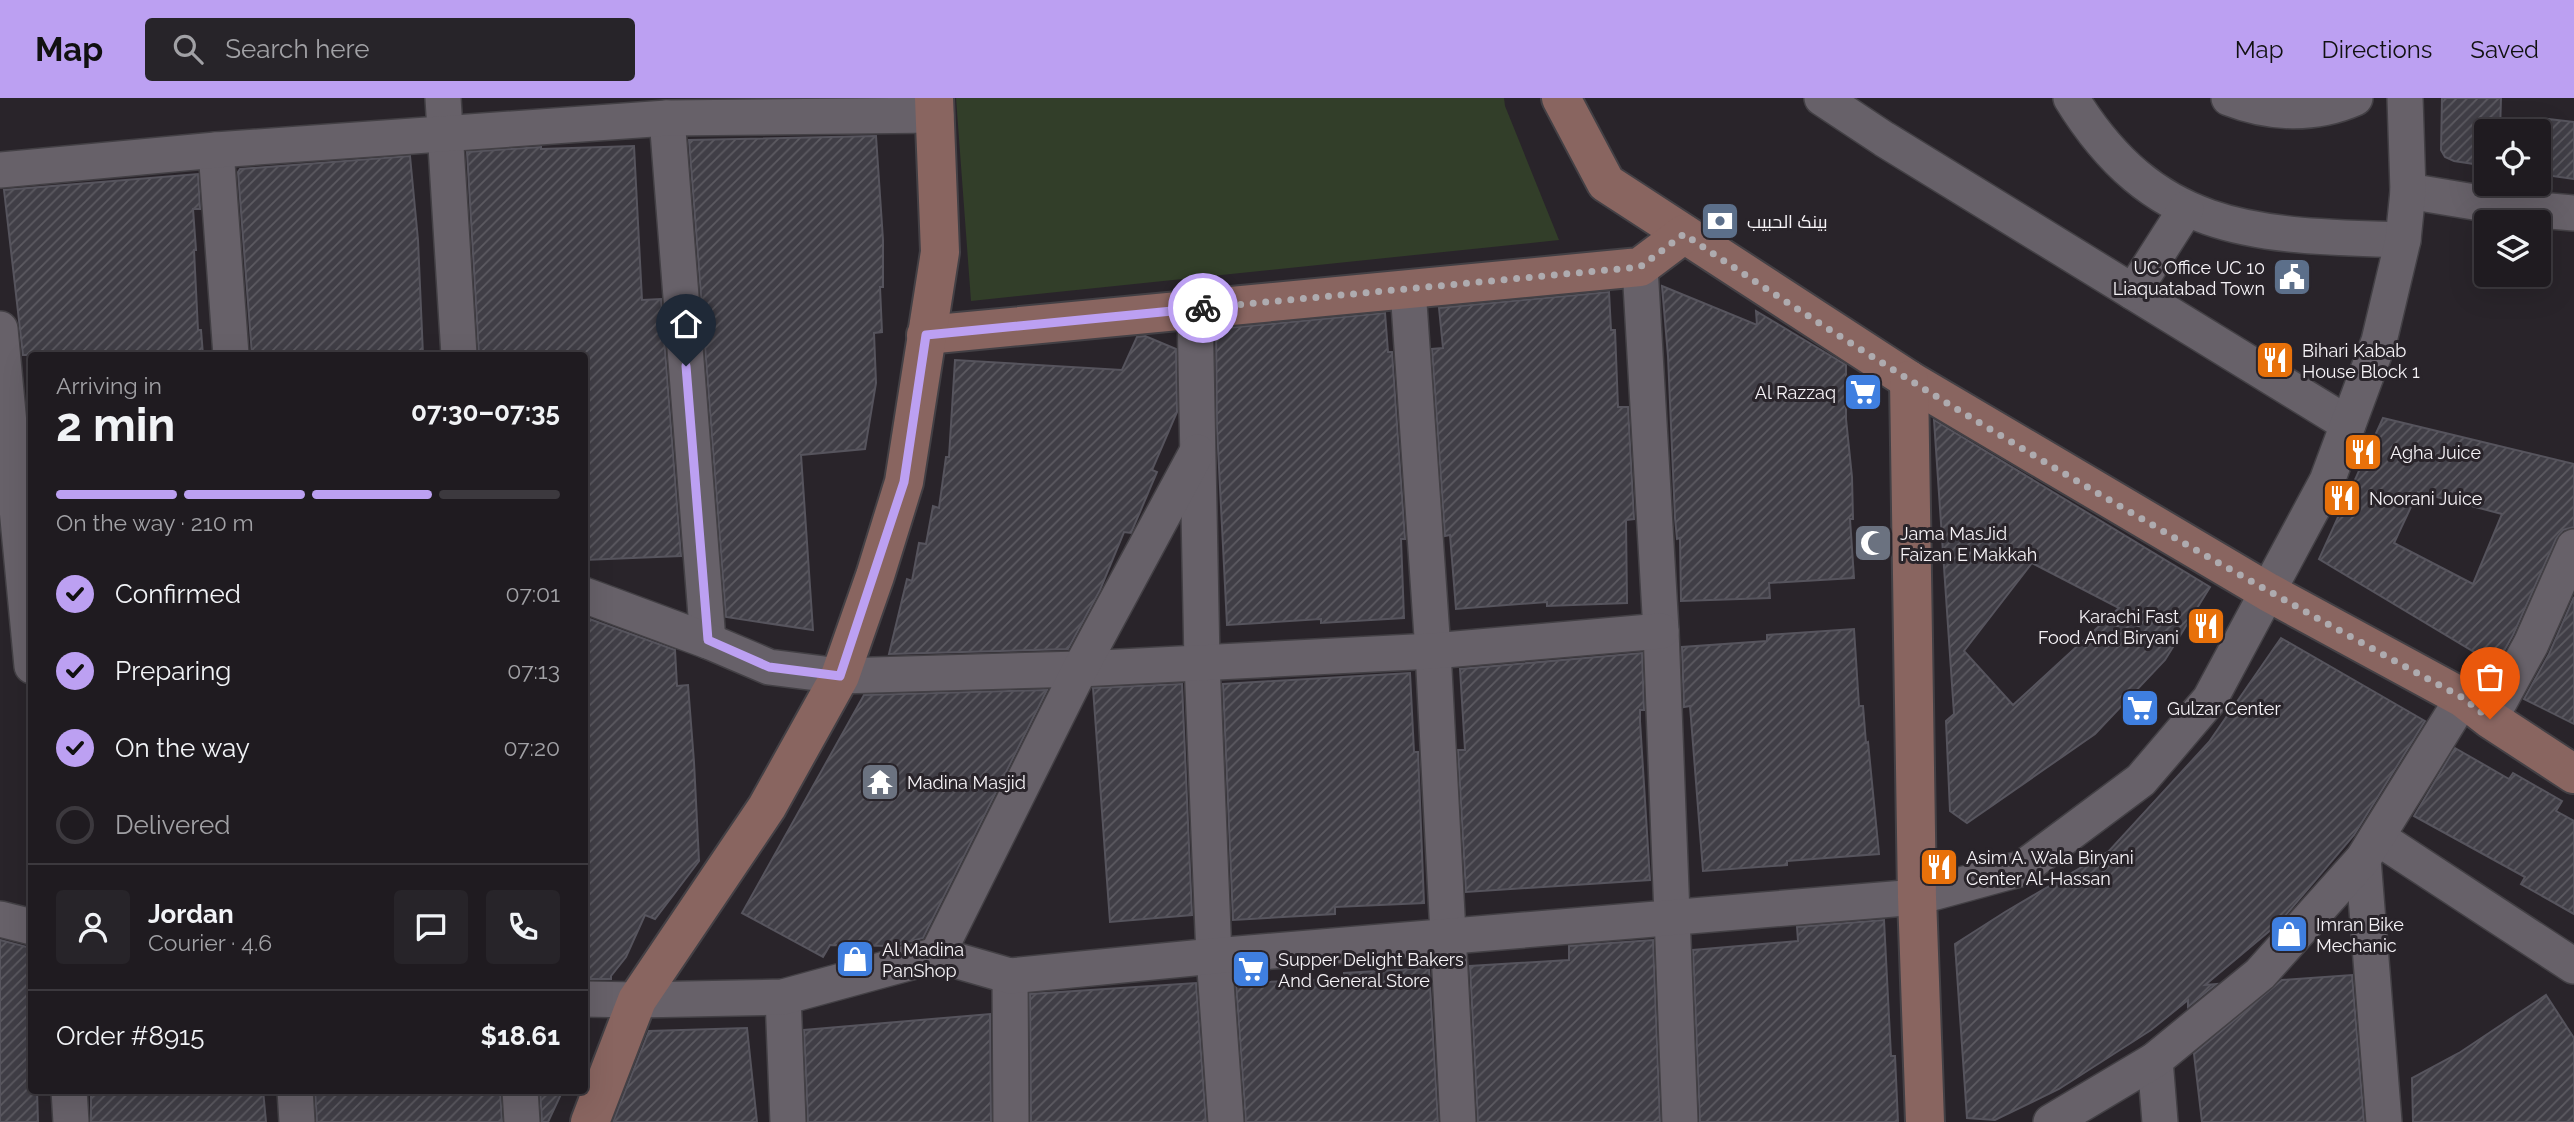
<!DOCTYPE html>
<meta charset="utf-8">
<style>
body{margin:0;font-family:Raleway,Cairo,sans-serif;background:#272429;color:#f1f3f6;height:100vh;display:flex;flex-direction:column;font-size:26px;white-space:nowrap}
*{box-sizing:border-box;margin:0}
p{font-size:23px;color:#a1a1a5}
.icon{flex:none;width:38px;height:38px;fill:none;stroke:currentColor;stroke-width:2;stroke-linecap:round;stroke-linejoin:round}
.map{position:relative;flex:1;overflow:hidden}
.details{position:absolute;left:28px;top:254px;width:560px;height:742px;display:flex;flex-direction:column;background:#1f1b20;border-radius:7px;box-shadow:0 7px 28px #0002,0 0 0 2px #3c393e}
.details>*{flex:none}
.tools{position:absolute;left:2474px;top:21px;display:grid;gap:14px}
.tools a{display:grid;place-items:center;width:77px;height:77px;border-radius:7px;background:#1f1b20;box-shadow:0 7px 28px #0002,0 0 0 2px #3c393e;font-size:35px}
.pin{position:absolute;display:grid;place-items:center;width:60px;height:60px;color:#fff;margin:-72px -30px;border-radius:50% 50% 50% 0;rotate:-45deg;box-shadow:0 0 7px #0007}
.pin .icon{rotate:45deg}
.courier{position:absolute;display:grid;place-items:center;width:70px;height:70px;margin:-35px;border:5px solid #bca0f2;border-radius:50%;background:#fff;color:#222;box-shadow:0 2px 9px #0007}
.headline em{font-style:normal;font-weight:700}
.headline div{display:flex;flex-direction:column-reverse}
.headline{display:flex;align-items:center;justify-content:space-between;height:119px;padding:0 28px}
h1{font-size:46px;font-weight:700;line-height:52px}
.bar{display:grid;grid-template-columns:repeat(4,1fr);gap:10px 7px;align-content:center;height:84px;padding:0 28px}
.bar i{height:9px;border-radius:5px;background:#3c393e}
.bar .active{background:#bca0f2}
.bar p{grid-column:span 4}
.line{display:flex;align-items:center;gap:18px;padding:0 28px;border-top:2px solid #3c393e}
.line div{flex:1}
.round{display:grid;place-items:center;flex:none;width:74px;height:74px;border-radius:7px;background:#272429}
ol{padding:0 28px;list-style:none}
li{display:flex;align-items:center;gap:21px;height:77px}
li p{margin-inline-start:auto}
li .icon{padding:7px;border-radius:50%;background:#bca0f2;color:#111;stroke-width:4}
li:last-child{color:#a1a1a5}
li i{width:38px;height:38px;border:4px solid #3c393e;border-radius:50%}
header{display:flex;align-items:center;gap:42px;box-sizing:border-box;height:98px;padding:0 35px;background:#bca0f2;color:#111}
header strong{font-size:33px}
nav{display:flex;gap:38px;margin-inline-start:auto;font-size:24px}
.search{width:490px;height:63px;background:#272429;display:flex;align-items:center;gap:18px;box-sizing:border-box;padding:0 24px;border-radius:7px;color:#a1a1a5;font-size:26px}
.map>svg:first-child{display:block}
.green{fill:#323e29}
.building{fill:url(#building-hatch);stroke:#56545d;stroke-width:2;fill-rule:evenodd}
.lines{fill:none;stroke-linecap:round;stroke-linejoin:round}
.street-casing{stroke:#434045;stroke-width:38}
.secondary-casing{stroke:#434045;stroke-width:42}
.street{stroke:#676169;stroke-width:35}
.secondary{stroke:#896560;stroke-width:38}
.done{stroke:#aeabaf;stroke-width:7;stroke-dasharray:0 12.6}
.route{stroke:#bca0f2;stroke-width:9}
.labels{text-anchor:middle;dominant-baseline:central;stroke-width:6;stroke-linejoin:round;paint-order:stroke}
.poi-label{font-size:18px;fill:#f6f3f7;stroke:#29242a;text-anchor:start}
</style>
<header>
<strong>Map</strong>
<div class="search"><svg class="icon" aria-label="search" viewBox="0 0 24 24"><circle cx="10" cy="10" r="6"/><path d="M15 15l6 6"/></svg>Search here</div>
<nav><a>Map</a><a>Directions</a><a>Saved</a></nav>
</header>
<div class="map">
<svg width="2574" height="1024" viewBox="0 0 2574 1024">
<defs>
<pattern id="building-hatch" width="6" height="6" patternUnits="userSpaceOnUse" patternTransform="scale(1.75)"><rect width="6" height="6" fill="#403e46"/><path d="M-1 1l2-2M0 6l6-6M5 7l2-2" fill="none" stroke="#5c5a61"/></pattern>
</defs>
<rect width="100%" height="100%" fill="#29242a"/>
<path class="green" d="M956,0H1504L1505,8L1559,142L971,203Z"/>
<g class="building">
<path d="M2442,0H2501L2500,33H2487V68L2454,63L2445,59L2441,52Z"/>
<path d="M2539,20L2574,24V81L2539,76Z"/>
<path d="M876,38L883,142V189H880L882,234L874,235L876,285L865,351L801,357L813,532L726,519L689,42Z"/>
<path d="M634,48L642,202L661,201L681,458L584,462V257H479L467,54L541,49V51Z"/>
<path d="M410,58L418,142L423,257H252L238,74L240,71Z"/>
<path d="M198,76L200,111H193L196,152H194L198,232H201L203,257H23L4,92Z"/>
<path d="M1662,188L1757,227L1756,213L1846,267V321L1852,379L1853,421H1850L1854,480L1769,485L1770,500L1681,503L1680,440L1677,441L1675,420L1668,258Z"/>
<path d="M1609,194L1611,232H1615L1618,309H1628L1634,421L1626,422L1627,505L1547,508V504L1456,511L1450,437L1445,438L1432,251L1443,250L1439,210Z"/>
<path d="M1385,215L1388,254H1392L1405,441H1401L1404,520L1321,525V521L1227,527L1217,330L1216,231Z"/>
<path d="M1145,238L1176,251L1177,314L1152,372L1157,374L1131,435L1124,434L1100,492L1068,551L889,556L907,481L912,483L919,445L926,446L933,408L939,410L946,359H949L955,262L1122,272L1137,239Z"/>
<path d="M2383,320L2574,366V429L2563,432L2556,441L2513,537L2496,567L2319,461ZM2418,394L2502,416L2473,486L2394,445Z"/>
<path d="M1934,322L2210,489L2165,562L2095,636L1967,725L1950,713L1946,623L1954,616ZM2032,465L2119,510L2013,607L1964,553Z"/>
<path d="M2574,499V626L2524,601L2549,556Z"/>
<path d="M584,519L675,552L677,588L688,587L694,664L699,763L655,821L645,817L626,859L611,878V881H584Z"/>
<path d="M1854,531L1859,608H1863L1866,645L1868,644L1879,756L1787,763V767L1703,773L1690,608L1684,609L1682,549L1767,543V537Z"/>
<path d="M2281,540L2425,623L2354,737L2279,825L2205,887L2216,886L2188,909V902L2151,932L2059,991L1995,1022L1967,1020L1955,846L2005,814L2109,753L2209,644Z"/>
<path d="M1642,555L1644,612H1640V623L1650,782L1466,794L1458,652H1465L1460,571Z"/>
<path d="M1410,575L1414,654H1418L1424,805L1335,809V816L1233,822L1223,586Z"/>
<path d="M1182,586L1192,817L1110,824L1093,590Z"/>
<path d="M1047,592L923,840L893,848L830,847L823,859L742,815L864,597Z"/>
<path d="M2455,650L2509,681L2513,675L2562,703L2556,713L2574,723V816L2521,786L2525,779L2414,718Z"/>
<path d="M1884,822L1891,958H1895L1898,1024H1700L1693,852L1798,843L1797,829Z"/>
<path d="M0,842L27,849L30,913H32V992H37L38,1024H0Z"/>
<path d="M1653,842L1660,1024H1478L1470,868L1569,862V848Z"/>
<path d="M1429,870L1438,1024H1246L1236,885L1344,881V875Z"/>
<path d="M2352,877L2364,1024H2202L2194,956L2282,882Z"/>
<path d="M1196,885L1206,1024H1031L1030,896Z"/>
<path d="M2546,897L2574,940V1024H2413L2412,980L2459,955Z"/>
<path d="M990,916L991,1024H808L804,932Z"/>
<path d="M747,930L757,1024H613L649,933Z"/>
<path d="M91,992H263L266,1024H91Z"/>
<path d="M315,992H500L502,1024H317Z"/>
<path d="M540,992H563L548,1024H542Z"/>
</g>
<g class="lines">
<g class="street-casing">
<g id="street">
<path d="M443,0L459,257"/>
<path d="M1822,0L1884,41L2348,326"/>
<path d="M2071,0C2156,138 2256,137 2403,142"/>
<path d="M2229,0C2270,16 2314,18 2355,0"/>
<path d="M667,20L708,543"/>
<path d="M216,52L231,257"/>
<path d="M0,72L216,52L667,20L936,17"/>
<path d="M2408,93L2504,109L2574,115"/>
<path d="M1640,169L1661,533L1680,1024"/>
<path d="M1408,191L1433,553L1458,1024"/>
<path d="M2133,194L2186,111"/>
<path d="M1195,211L1202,564L1214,858L1226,1024"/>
<path d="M0,231L32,568"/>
<path d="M584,497L708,543L769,569L840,578L1080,571L1433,553L1661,533"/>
<path d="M2490,621L2531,546L2574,449"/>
<path d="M2377,739L2574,868"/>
<path d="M2363,761L2384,1024"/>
<path d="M0,821L32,829"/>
<path d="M937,857L1080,571L1197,354"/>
<path d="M1010,878L1011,1024"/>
<path d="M783,899L788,1024"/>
<path d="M584,901L637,902L783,899L937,857L1010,878L1214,858L1917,799L2023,770L2141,682L2210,601L2327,383L2379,243L2403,142L2408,93L2405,0"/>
<path d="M2155,962L2160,1024"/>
<path d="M69,992L71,1024"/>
<path d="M295,992L297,1024"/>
<path d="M520,992L522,1024"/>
<path d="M2051,1024L2155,962L2260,876L2363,761L2463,600"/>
</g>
</g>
<g class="secondary-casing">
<g id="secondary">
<path d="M1561,0L1606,85L1909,282L2268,494L2463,600L2490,621L2574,676"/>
<path d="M926,237L1640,169L1684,136"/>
<path d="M1909,282L1917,799L1925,1024"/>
<path d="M590,1024L637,902L767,709L840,578L875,478L904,384L940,154L934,0"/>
</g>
</g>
<use href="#street" class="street"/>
<use href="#secondary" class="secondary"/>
</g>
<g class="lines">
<path class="done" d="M1203,210L1640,169L1684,136C1934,305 2197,456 2463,600L2490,621"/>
<path class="route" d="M686,268L708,542L769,569L840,578L904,384L926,237L1203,210"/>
</g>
<defs>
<g id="bank-square" transform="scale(2.0125)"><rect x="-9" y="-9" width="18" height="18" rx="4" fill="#5c6f8a" stroke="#29242a"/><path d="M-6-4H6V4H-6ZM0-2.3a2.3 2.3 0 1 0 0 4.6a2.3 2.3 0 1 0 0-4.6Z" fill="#fff"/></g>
<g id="civic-square" transform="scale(2.0125)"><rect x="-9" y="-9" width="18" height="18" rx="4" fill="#5c6f8a" stroke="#29242a"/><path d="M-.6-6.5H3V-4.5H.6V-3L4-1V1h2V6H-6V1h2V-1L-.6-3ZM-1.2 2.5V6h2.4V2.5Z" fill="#fff"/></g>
<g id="restaurant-square" transform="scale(2.0125)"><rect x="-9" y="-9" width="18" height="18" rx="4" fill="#e8710a" stroke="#29242a"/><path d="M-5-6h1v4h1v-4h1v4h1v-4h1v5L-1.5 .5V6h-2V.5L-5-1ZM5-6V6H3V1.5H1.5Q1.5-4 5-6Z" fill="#fff"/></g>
<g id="supermarket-square" transform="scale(2.0125)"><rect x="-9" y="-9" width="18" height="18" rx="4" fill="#3f7fe0" stroke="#29242a"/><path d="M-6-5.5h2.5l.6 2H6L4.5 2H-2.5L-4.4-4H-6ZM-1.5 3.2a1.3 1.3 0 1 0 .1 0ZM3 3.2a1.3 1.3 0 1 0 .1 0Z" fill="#fff"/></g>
<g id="mosque-square" transform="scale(2.0125)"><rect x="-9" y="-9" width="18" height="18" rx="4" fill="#6b7280" stroke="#29242a"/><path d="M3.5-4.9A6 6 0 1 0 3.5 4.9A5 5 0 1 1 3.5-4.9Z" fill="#fff"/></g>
<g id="temple-square" transform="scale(2.0125)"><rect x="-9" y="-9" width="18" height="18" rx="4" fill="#6b7280" stroke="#29242a"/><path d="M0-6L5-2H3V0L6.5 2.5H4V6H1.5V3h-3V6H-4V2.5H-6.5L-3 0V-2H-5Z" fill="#fff"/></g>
<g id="shop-square" transform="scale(2.0125)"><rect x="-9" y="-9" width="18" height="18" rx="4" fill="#3f7fe0" stroke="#29242a"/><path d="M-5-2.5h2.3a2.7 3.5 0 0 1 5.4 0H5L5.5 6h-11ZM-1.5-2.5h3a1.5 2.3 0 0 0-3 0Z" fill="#fff"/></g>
</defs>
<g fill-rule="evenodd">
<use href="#bank-square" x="1720" y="123"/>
<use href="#civic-square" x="2292" y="179"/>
<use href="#restaurant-square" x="2275" y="262"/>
<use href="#supermarket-square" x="1863" y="294"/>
<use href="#restaurant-square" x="2363" y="354"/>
<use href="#restaurant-square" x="2342" y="400"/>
<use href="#mosque-square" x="1873" y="445"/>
<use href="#restaurant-square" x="2206" y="528"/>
<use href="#supermarket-square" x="2140" y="610"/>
<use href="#temple-square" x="880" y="684"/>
<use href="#restaurant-square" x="1939" y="769"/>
<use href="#shop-square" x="2289" y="836"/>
<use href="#shop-square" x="855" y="861"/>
<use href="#supermarket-square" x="1251" y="871"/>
</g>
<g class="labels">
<g class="poi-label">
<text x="1747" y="123">بينک الحبيب</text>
<text x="2265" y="169" text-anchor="end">UC Office UC 10<tspan x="2265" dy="21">Liaquatabad Town</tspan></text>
<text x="2302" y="252">Bihari Kabab<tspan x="2302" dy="21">House Block 1</tspan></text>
<text x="1836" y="294" text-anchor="end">Al Razzaq</text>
<text x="2390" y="354">Agha Juice</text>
<text x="2369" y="400">Noorani Juice</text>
<text x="1900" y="435">Jama MasJid<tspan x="1900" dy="21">Faizan E Makkah</tspan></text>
<text x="2179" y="518" text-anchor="end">Karachi Fast<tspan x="2179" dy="21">Food And Biryani</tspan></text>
<text x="2167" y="610">Gulzar Center</text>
<text x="907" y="684">Madina Masjid</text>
<text x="1966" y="759">Asim A. Wala Biryani<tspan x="1966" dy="21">Center Al-Hassan</tspan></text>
<text x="2316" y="826">Imran Bike<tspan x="2316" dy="21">Mechanic</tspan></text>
<text x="882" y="851">Al Madina<tspan x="882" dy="21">PanShop</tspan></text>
<text x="1278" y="861">Supper Delight Bakers<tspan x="1278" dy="21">And General Store</tspan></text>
</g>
</g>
</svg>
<div class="tools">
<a><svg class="icon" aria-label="locate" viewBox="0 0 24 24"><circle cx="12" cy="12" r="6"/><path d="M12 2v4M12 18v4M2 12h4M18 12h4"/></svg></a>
<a><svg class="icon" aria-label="layers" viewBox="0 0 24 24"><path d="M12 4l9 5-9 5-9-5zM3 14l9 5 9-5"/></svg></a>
</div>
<div class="pin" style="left:2490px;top:621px;background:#ea580c"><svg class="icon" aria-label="bag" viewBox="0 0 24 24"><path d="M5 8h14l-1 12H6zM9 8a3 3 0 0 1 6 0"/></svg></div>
<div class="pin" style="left:686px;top:268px;background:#1f2937"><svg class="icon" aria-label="home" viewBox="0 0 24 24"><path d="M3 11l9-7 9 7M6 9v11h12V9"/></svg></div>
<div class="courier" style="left:1203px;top:210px"><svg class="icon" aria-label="bike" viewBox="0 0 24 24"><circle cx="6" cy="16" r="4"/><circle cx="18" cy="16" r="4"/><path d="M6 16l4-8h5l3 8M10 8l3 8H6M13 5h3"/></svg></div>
<section class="details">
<div class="headline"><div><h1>2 min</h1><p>Arriving in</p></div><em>07:30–07:35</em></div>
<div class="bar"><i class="active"></i><i class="active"></i><i class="active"></i><i></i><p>On the way · 210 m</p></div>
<ol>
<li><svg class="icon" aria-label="check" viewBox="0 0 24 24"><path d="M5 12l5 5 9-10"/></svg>Confirmed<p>07:01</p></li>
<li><svg class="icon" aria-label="check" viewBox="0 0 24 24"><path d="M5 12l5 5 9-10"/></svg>Preparing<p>07:13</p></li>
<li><svg class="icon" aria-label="check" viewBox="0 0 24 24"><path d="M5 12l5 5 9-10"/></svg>On the way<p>07:20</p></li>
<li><i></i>Delivered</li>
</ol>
<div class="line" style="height:126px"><a class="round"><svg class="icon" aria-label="person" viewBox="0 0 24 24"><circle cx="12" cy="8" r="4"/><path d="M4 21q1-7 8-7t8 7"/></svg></a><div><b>Jordan</b><p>Courier · 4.6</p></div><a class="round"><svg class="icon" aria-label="chat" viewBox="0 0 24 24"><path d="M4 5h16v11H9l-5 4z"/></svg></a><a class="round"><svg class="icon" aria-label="phone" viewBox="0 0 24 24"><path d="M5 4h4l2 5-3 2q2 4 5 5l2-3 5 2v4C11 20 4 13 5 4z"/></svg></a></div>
<div class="line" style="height:91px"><div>Order #8915</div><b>$18.61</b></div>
</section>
</div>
